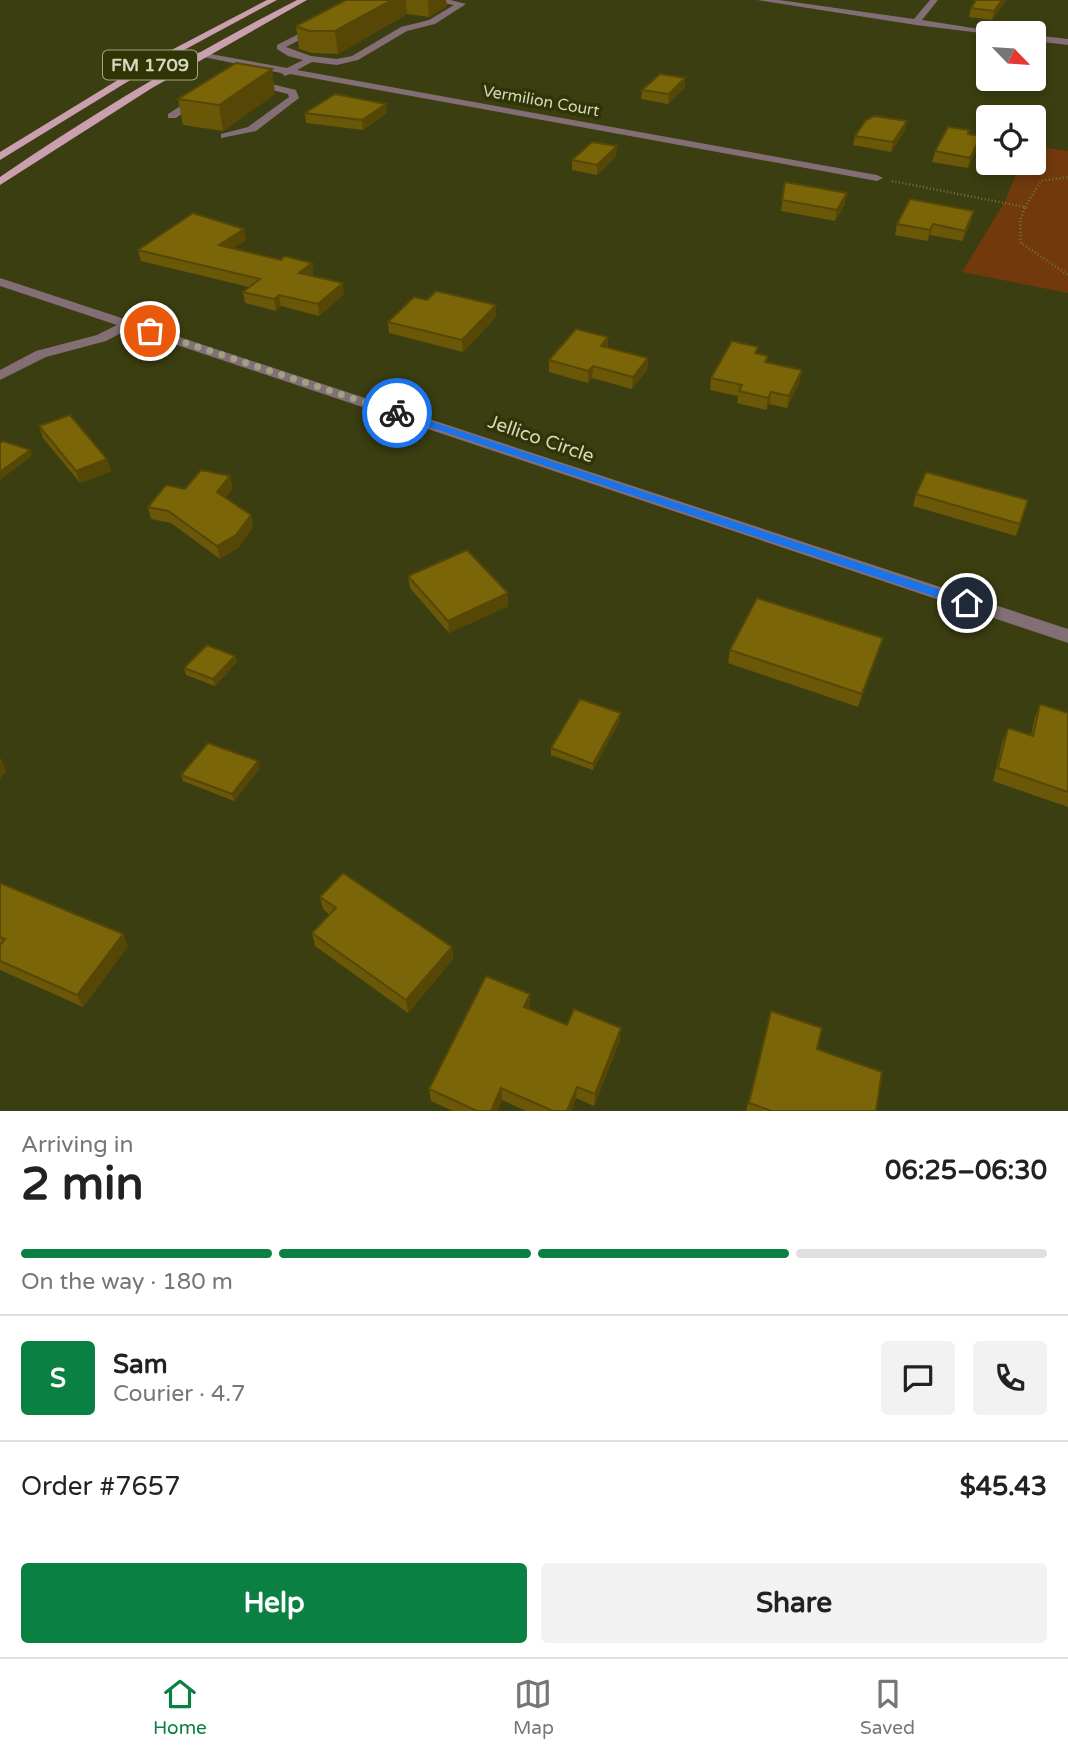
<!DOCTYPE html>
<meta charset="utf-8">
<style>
body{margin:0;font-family:"Varela Round",sans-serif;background:#f2f2f2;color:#222;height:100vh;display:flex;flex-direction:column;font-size:26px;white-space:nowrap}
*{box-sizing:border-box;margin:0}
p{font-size:23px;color:#767676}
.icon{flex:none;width:38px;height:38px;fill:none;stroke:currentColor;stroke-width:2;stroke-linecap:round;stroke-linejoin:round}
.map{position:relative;height:1111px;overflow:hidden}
.sheet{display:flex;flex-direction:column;background:#fff;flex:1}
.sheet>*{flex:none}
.needle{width:46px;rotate:115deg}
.fabs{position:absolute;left:976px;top:21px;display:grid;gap:14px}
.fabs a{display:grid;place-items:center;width:70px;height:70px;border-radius:7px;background:#fff;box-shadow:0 4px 10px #0003;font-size:35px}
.pin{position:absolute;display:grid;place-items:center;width:60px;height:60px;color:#fff;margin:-30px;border:4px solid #fff;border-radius:50%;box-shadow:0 2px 7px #0007}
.courier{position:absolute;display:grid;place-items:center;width:70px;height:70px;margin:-35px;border:5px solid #1a73e8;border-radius:50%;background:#fff;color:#222;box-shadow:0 2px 9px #0007}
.overview em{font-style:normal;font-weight:700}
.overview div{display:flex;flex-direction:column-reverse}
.overview{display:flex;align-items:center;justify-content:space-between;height:119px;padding:0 21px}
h1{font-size:46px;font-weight:700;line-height:52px}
.bar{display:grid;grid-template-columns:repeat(4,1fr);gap:10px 7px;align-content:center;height:84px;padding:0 21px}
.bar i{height:9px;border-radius:5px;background:#e0e0e0}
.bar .selected{background:#0b8043}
.bar p{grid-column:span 4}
.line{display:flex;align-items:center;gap:18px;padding:0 21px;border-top:2px solid #e0e0e0}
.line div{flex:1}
.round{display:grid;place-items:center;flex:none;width:74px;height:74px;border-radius:7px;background:#f2f2f2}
.action{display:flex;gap:14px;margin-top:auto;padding:14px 21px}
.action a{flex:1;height:80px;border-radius:7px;background:#0b8043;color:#fff;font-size:28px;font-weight:700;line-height:80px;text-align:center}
.action a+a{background:#f2f2f2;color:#222}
.menu{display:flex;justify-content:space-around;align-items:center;height:98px;border-top:2px solid #e0e0e0;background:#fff;font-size:19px;color:#767676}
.menu a{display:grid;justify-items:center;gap:4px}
.menu .selected{color:#0b8043}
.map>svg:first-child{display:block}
.green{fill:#71390c}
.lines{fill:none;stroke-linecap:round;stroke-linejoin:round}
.path{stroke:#71744d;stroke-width:2.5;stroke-dasharray:1 2.5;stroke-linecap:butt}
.minor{fill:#836e76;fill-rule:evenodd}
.major{fill:#ca9faf;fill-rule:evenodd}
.wall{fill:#6a5708}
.shaded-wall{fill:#564706}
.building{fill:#7b6509;stroke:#564706;stroke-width:2}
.route{fill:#1a73e8}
.done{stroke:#9ea282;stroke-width:7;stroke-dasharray:0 12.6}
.labels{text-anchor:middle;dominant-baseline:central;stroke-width:7;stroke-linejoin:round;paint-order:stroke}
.far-street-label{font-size:16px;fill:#d4d8bf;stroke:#313404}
.shield{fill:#313404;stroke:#a3a787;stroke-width:2}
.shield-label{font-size:18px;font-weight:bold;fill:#d4d8bf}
.street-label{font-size:19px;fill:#d4d8bf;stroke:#313404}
</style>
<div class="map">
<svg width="1068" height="1111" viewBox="0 0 1068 1111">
<rect width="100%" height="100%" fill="#3b3e10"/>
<path class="green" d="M1034,146L1068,151V293L962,272L1004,203L1021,163H1034Z"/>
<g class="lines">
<g class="path">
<path d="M892,181L1025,207L1020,221L1021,243L1068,275"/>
<path d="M1025,207L1041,181L1068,177"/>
</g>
<g class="minor">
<path d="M428,0H450L466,4L435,24L407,31L358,60L337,65L312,62L297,70L877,175L883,178L877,181L290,74L285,76L281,73L194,55L199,52L287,68L303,60L288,56L277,49V45L318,24L321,29L286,47L311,56L337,59L352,56L401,27L429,20L454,5Z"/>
<path d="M757,0H779L914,19L930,0H938L922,20L1004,33L989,34L916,25Z"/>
<path d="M1034,35L1068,39V45L1034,41Z"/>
<path d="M263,82L296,90L299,98L256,131L221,138V134L248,127L289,97L288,94L260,87V83Z"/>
<path d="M196,96L204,98L176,118H168V114Z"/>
<path d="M0,278L1068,629V643L129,329L106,341L46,357L0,380V370L36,351L97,335L117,325L0,286Z"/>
</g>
<g class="major">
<path d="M267,0H277L145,71L0,160V152L139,67Z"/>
<path d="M297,0H307L152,88L0,185V177C95,112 194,53 297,0Z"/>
</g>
</g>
<g class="wall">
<path d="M346,0H446L447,6L429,17L407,14L338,54L312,53L299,49L296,26Z"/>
<path d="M976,0H1006L992,20L969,17L971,8Z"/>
<path d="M685,78V87L668,104L641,99L642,90Z"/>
<path d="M275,94L223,131L183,125L178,99Z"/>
<path d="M305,113H387L363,130L306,123Z"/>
<path d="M905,130L891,152L853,145L855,136Z"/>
<path d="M969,130V134L978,146L968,168L932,162L935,151Z"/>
<path d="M616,156L597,175L572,170V160Z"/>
<path d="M785,182L845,204L835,221L781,211Z"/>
<path d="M971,222L962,241L930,235L927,241L895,235L897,224Z"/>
<path d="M246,240L233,248L281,260L312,263L313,274L311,276L344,294L319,316L281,306L276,311L245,303L243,292L249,287L141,261L138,250Z"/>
<path d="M427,300L496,305V317L463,352L389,333L388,322Z"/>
<path d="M608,348L648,358L647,370L632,389L592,378L588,383L549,372V360Z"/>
<path d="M757,353L767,362L800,381L787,408L769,404L766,410L737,403L738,396L710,390L711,378Z"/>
<path d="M39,426L107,459L111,471L80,483L43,438Z"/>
<path d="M233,488L225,498L251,515L253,527L239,547L220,559L171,523L151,519L148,507L185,489Z"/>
<path d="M916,494L1028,500L1016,536L913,506Z"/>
<path d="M408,576L508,593V606L449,633L410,588Z"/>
<path d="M883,638L879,651L858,707L728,663L730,650Z"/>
<path d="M237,662L215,686L186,675L184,668Z"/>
<path d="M1040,704L1068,713V807L993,781L1003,740L1008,728L1031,735L1035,717Z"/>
<path d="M620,720L593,770L551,755V748Z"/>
<path d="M260,768L234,801L183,781L181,775Z"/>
<path d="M0,883L128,946L83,1007L0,970Z"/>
<path d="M320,897L452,947L453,959L408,1013L315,946L312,933L330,915L323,909Z"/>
<path d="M530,1006L529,1009L567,1025L620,1040L594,1106L576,1098L571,1111H526L502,1100L497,1111H453L431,1101L429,1089Z"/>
<path d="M771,1011L876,1111H746Z"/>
</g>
<g class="shaded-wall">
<path d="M392,0H406L407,14L338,54L335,31Z"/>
<path d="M428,0H446L447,6L429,17Z"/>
<path d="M1002,0H1006L992,20L994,11Z"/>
<path d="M272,69L275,94L223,131L219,105Z"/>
<path d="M685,78V87L668,104L669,94Z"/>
<path d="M386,104L387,113L363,130L362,120Z"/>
<path d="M907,121L905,130L891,152L893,142Z"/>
<path d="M981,136L978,146L968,168L970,158Z"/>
<path d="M617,146L616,156L597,175V165Z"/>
<path d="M847,193L845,204L835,221L837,210Z"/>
<path d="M974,211L971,222L962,241L965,231Z"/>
<path d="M933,224L930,235L927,241L930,230Z"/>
<path d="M244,229L246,240L221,256L219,245Z"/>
<path d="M312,263L313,274L300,284L299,273Z"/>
<path d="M343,283L344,294L319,316L318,304Z"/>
<path d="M279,295L281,306L276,311L274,299Z"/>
<path d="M496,305V317L463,352L462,340Z"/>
<path d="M608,337V349L601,346Z"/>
<path d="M648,358L647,370L632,389L633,377Z"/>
<path d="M593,366L592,378L588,383V371Z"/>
<path d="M802,370L800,381L787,408L789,396Z"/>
<path d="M771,392L769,404L766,410L768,398Z"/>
<path d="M30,450L32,456L0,480V472Z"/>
<path d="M107,459L111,471L80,483L76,471Z"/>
<path d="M230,476L233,488L220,505L217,492Z"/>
<path d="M251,515L253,527L239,547L220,559L217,546Z"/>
<path d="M508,593V606L449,633L448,621Z"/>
<path d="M883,638L879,651L858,707L862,694Z"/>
<path d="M235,656L237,662L215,686L213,679Z"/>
<path d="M621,713L620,720L593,770V764Z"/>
<path d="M1,758L6,771L0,779V759Z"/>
<path d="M258,761L260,768L234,801L232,794Z"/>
<path d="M123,934L128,946L83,1007L77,995Z"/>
<path d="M452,947L453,959L408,1013L406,1000Z"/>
<path d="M530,994V1006L524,1019V1007Z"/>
<path d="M621,1028L620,1040L594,1106L595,1094Z"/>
<path d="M577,1087L576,1098L571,1111H567Z"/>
<path d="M501,1088L502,1100L497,1111H491Z"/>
</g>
<g class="building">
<path d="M346,0H392L335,31H309L296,26Z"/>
<path d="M976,0H1002L994,11L971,8Z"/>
<path d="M236,63L272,69L219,105L178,99Z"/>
<path d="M660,74L685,78L669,94L642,90Z"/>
<path d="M335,94L386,104L362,120L305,113Z"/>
<path d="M874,116L907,121L893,142L855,136L866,120Z"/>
<path d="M948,127L969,130L968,134L981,136L970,158L935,151Z"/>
<path d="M592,142L617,146L597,165L572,160Z"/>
<path d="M785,182L847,193L837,210L782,200Z"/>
<path d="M910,199L974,211L965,231L933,224L930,230L897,224Z"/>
<path d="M193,213L244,229L219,245L281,260L285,256L312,263L299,273L343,283L318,304L279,295L274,299L243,292L260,279L138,250Z"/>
<path d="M436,291L496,305L462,340L388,322L414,297L427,300Z"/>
<path d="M576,329L608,337L601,346L648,358L633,377L593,366L588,371L549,360Z"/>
<path d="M732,341L758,347L755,353L768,356L765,362L802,370L789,396L771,392L768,398L739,391L742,385L711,378Z"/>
<path d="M70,415L107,459L76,471L39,426Z"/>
<path d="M3,441L30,450L0,472V443Z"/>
<path d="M201,470L230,476L217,492L251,515L236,535L217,546L168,511L148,507L166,485L185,489Z"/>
<path d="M926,472L1028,500L1020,524L916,494Z"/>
<path d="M467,550L508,593L448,621L408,576Z"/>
<path d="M757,598L883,638L862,694L730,650Z"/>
<path d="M207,645L235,656L213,679L184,668Z"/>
<path d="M580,699L621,713L593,764L551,748Z"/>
<path d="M1040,704L1068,713V792L998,768L1008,728L1033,736Z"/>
<path d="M208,743L258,761L232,794L181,775Z"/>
<path d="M343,873L452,947L406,1000L312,933L336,908L320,897Z"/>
<path d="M0,883L123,934L77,995L0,961V945L5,939L0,937Z"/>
<path d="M486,976L530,994L524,1007L567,1025L574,1009L621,1028L595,1094L577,1087L567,1111H553L501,1088L491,1111H477L429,1089Z"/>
<path d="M771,1011L822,1028L817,1049L882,1072L876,1111H772L749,1103Z"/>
</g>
<path class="route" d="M397,410L971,600L973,603L971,606H963L394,415V411Z"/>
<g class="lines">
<path class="done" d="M150,331L397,413"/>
</g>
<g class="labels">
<g class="far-street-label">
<text transform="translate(541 101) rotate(10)">Vermilion Court</text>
</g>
<rect class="shield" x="103" y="50.5" width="94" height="29" rx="5"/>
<g class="shield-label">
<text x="150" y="65">FM 1709</text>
</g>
<g class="street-label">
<text transform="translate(541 439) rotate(19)">Jellico Circle</text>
</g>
</g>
</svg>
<div class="fabs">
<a><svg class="needle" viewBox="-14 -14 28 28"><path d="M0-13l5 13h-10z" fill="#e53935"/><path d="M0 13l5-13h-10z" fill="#767676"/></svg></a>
<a><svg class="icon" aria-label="locate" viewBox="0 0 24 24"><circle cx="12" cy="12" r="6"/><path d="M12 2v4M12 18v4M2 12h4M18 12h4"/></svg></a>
</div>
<div class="pin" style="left:150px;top:331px;background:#ea580c"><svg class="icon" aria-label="bag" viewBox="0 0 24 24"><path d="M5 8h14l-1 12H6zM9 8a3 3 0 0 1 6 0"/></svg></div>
<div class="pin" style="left:967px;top:603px;background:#1f2937"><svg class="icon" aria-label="home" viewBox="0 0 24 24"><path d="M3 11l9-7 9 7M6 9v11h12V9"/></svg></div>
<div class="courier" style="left:397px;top:413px"><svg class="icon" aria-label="bike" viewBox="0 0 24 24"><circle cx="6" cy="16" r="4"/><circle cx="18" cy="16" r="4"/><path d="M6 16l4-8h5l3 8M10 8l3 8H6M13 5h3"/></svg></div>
</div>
<section class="sheet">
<div class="overview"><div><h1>2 min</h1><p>Arriving in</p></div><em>06:25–06:30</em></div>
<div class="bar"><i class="selected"></i><i class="selected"></i><i class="selected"></i><i></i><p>On the way · 180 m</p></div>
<div class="line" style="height:126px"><b class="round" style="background:#0b8043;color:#fff">S</b><div><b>Sam</b><p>Courier · 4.7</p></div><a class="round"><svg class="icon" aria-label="chat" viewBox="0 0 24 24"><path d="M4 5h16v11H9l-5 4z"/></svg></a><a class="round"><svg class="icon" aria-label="phone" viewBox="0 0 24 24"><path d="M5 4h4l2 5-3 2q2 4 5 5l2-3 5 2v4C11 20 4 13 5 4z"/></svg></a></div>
<div class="line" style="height:91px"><div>Order #7657</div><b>$45.43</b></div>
<div class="action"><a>Help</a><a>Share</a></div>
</section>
<nav class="menu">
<a class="selected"><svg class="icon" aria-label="home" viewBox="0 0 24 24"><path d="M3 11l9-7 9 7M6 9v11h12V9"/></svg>Home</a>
<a><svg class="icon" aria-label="map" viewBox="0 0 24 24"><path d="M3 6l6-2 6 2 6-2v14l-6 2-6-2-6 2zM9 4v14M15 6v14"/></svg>Map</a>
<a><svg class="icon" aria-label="saved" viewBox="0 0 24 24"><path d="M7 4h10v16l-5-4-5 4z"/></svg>Saved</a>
</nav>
